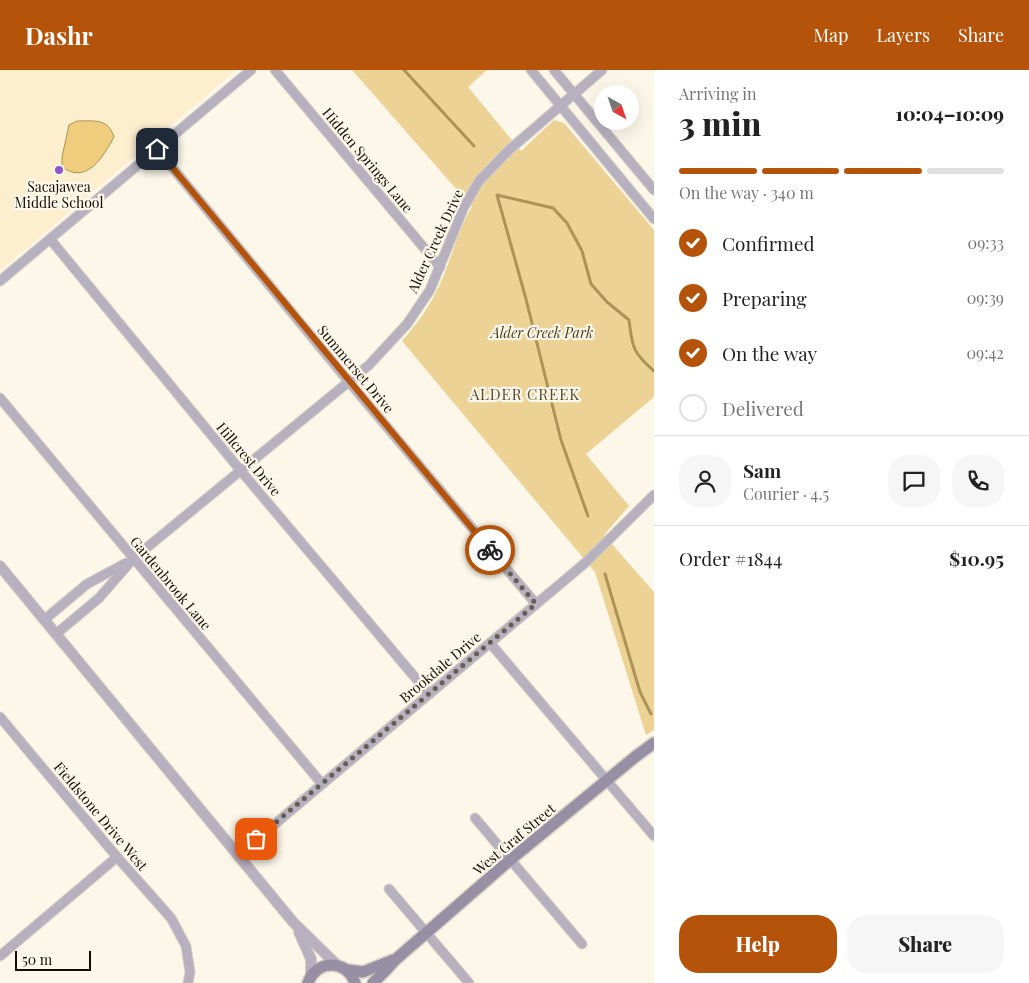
<!DOCTYPE html>
<meta charset="utf-8">
<style>
body{margin:0;font-family:"Playfair Display",serif;background:#f6f6f6;color:#222;height:100vh;display:flex;flex-direction:column;font-size:19px;white-space:nowrap}
*{box-sizing:border-box;margin:0}
p{font-size:16px;color:#767676}
.icon{flex:none;width:28px;height:28px;fill:none;stroke:currentColor;stroke-width:2;stroke-linecap:round;stroke-linejoin:round}
.map{position:relative;flex:1;overflow:hidden}
.sheet{display:flex;flex-direction:column;background:#fff;width:375px}
.sheet>*{flex:none}
.needle{width:32px;rotate:140deg}
.tools{position:absolute;left:594px;top:15px;display:grid;gap:10px}
.tools a{display:grid;place-items:center;width:45px;height:45px;border-radius:50%;background:#fff;box-shadow:0 5px 20px #0002;font-size:25px}
.scale{position:absolute;left:15px;bottom:12px;width:76px;box-sizing:border-box;padding-left:5px;border:2px solid #110c03;border-top:0;font-size:14px;line-height:18px;white-space:nowrap;color:#110c03;-webkit-text-stroke:4px #fdf7ea;paint-order:stroke}
.pin{position:absolute;display:grid;place-items:center;width:42px;height:42px;color:#fff;margin:-21px;border-radius:10px;box-shadow:0 2px 8px #0006}
.courier{position:absolute;display:grid;place-items:center;width:50px;height:50px;margin:-25px;border:4px solid #b45309;border-radius:50%;background:#fff;color:#222;box-shadow:0 1px 6px #0007}
.head em{font-style:normal;font-weight:800}
.head div{display:flex;flex-direction:column-reverse}
.head{display:flex;align-items:center;justify-content:space-between;height:85px;padding:0 25px}
h1{font-size:32px;font-weight:800;line-height:38px}
.bar{display:grid;grid-template-columns:repeat(4,1fr);gap:8px 5px;align-content:center;height:60px;padding:0 25px}
.bar i{height:6px;border-radius:4px;background:#e0e0e0}
.bar .active{background:#b45309}
.bar p{grid-column:span 4}
.line{display:flex;align-items:center;gap:12px;padding:0 25px;border-top:1px solid #e0e0e0}
.line div{flex:1}
.round{display:grid;place-items:center;flex:none;width:52px;height:52px;border-radius:20px;background:#f6f6f6}
ol{padding:0 25px;list-style:none}
li{display:flex;align-items:center;gap:15px;height:55px}
li p{margin-inline-start:auto}
li .icon{padding:5px;border-radius:50%;background:#b45309;color:#fff;stroke-width:4}
li:last-child{color:#767676}
li i{width:28px;height:28px;border:2px solid #e0e0e0;border-radius:50%}
.button{display:flex;gap:10px;margin-top:auto;padding:10px 25px}
.button a{flex:1;height:58px;border-radius:20px;background:#b45309;color:#fff;font-size:20px;font-weight:800;line-height:58px;text-align:center}
.button a+a{background:#f6f6f6;color:#222}
header{display:flex;align-items:center;gap:30px;box-sizing:border-box;height:70px;padding:0 25px;background:#b45309;color:#fff}
header strong{font-size:24px}
nav{display:flex;gap:28px;margin-inline-start:auto;font-size:18px}
main{display:flex;flex:1;min-height:0}
.map>svg:first-child{display:block}
.built{fill:#fdeece}
.green{fill:#ecd295}
.water{fill:#efcd7c;stroke:#ac9358}
.lines{fill:none;stroke-linecap:round;stroke-linejoin:round}
.stream{stroke:#ac9358;stroke-width:3}
.minor-casing{stroke:#d7d1c5;stroke-width:11}
.tertiary-casing{stroke:#d7d1c5;stroke-width:12}
.secondary-casing{stroke:#d7d1c5;stroke-width:14}
.minor{stroke:#b7b1bf;stroke-width:9}
.tertiary{stroke:#b7b1bf;stroke-width:10}
.secondary{stroke:#978fa3;stroke-width:11}
.done{stroke:#645e54;stroke-width:5;stroke-dasharray:0 9}
.route{stroke:#b45309;stroke-width:6}
.poi-dot{fill:#8e55cc;stroke:#fdf7ea;stroke-width:2}
.labels{text-anchor:middle;dominant-baseline:central;stroke-width:4.5;stroke-linejoin:round;paint-order:stroke}
.street-label{font-size:14px;fill:#110c03;stroke:#fdf7ea}
.poi-label{font-size:14px;fill:#110c03;stroke:#fdf7ea}
.park-label{font-size:14px;font-style:italic;fill:#4a3c19;stroke:#fdf7ea}
.neighbourhood-label{font-size:15px;letter-spacing:1px;fill:#584c2f;stroke:#fdf7ea}
</style>
<header>
<strong>Dashr</strong>
<nav><a>Map</a><a>Layers</a><a>Share</a></nav>
</header>
<main>
<div class="map">
<svg width="654" height="913" viewBox="0 0 654 913">
<rect width="100%" height="100%" fill="#fdf7ea"/>
<path class="built" d="M0,0H236L0,201Z"/>
<path class="green" d="M352,0H487L468,17L521,81L554,50L564,53L654,160V327L586,384L629,436L604,465L654,522V660L646,665L595,502L402,271C416,255 428,239 437,220C451,193 456,163 472,137Z"/>
<path class="water" d="M77,51C94,51 108,48 114,67C103,87 87,115 62,97V87L69,55Z"/>
<g class="lines">
<g class="stream">
<path d="M404,0L474,76"/>
<path d="M588,446L561,370L526,229L497,125L553,138L567,153L582,181L591,214L607,232L629,250C632,277 633,283 654,301"/>
<path d="M605,504L640,622L651,644"/>
</g>
<g class="minor-casing">
<g id="minor">
<path d="M275,0L440,197"/>
<path d="M531,0L654,149"/>
<path d="M554,0L654,120"/>
<path d="M157,79L349,312L536,534"/>
<path d="M50,169L241,401L429,624"/>
<path d="M0,211L251,0"/>
<path d="M0,328L322,714"/>
<path d="M44,550L87,514L126,493"/>
<path d="M56,564L99,528L133,489L369,295L407,254L430,220L464,137L479,111L509,80L602,0"/>
<path d="M490,573L654,766"/>
<path d="M0,647L117,787L171,848L186,876L190,902L188,913"/>
<path d="M475,748L582,874"/>
<path d="M238,785L585,493L654,425"/>
<path d="M389,819L469,913"/>
<path d="M0,886L117,787"/>
</g>
</g>
<g class="tertiary-casing">
<g id="tertiary">
<path d="M0,496L293,852L337,895"/>
<path d="M299,862L311,889V906"/>
</g>
</g>
<g class="secondary-casing">
<g id="secondary">
<path d="M348,900L363,902L393,890"/>
<path d="M308,913C316,889 347,889 355,913"/>
<path d="M373,913L386,900L395,890L510,790L635,687L654,673"/>
</g>
</g>
<use href="#minor" class="minor"/>
<use href="#tertiary" class="tertiary"/>
<use href="#secondary" class="secondary"/>
</g>
<g class="lines">
<path class="done" d="M256,769L536,534L490,480"/>
<path class="route" d="M157,79L490,480"/>
</g>
<circle class="poi-dot" cx="59" cy="100" r="5"/>
<g class="labels">
<g class="street-label">
<text transform="translate(368 90) rotate(50)">Hidden Springs Lane</text>
<text transform="translate(435 171) rotate(-65)">Alder Creek Drive</text>
<text transform="translate(356 299) rotate(50)">Summerset Drive</text>
<text transform="translate(249 389) rotate(50)">Hillcrest Drive</text>
<text transform="translate(171 513) rotate(50)">Gardenbrook Lane</text>
<text transform="translate(440 597) rotate(-40)">Brookdale Drive</text>
<text transform="translate(101 746) rotate(50)">Fieldstone Drive West</text>
<text transform="translate(514 769) rotate(-40)">West Graf Street</text>
</g>
<g class="poi-label">
<text x="59" y="116">Sacajawea<tspan x="59" dy="16">Middle School</tspan></text>
</g>
<g class="park-label">
<text x="542" y="262">Alder Creek Park</text>
</g>
<g class="neighbourhood-label">
<text x="525" y="324">ALDER CREEK</text>
</g>
</g>
</svg>
<div class="tools">
<a><svg class="needle" viewBox="-14 -14 28 28"><path d="M0-13l5 13h-10z" fill="#e53935"/><path d="M0 13l5-13h-10z" fill="#767676"/></svg></a>
</div>
<div class="scale">50 m</div>
<div class="pin" style="left:256px;top:769px;background:#ea580c"><svg class="icon" aria-label="bag" viewBox="0 0 24 24"><path d="M5 8h14l-1 12H6zM9 8a3 3 0 0 1 6 0"/></svg></div>
<div class="pin" style="left:157px;top:79px;background:#1f2937"><svg class="icon" aria-label="home" viewBox="0 0 24 24"><path d="M3 11l9-7 9 7M6 9v11h12V9"/></svg></div>
<div class="courier" style="left:490px;top:480px"><svg class="icon" aria-label="bike" viewBox="0 0 24 24"><circle cx="6" cy="16" r="4"/><circle cx="18" cy="16" r="4"/><path d="M6 16l4-8h5l3 8M10 8l3 8H6M13 5h3"/></svg></div>
</div>
<section class="sheet">
<div class="head"><div><h1>3 min</h1><p>Arriving in</p></div><em>10:04–10:09</em></div>
<div class="bar"><i class="active"></i><i class="active"></i><i class="active"></i><i></i><p>On the way · 340 m</p></div>
<ol>
<li><svg class="icon" aria-label="check" viewBox="0 0 24 24"><path d="M5 12l5 5 9-10"/></svg>Confirmed<p>09:33</p></li>
<li><svg class="icon" aria-label="check" viewBox="0 0 24 24"><path d="M5 12l5 5 9-10"/></svg>Preparing<p>09:39</p></li>
<li><svg class="icon" aria-label="check" viewBox="0 0 24 24"><path d="M5 12l5 5 9-10"/></svg>On the way<p>09:42</p></li>
<li><i></i>Delivered</li>
</ol>
<div class="line" style="height:90px"><a class="round"><svg class="icon" aria-label="person" viewBox="0 0 24 24"><circle cx="12" cy="8" r="4"/><path d="M4 21q1-7 8-7t8 7"/></svg></a><div><b>Sam</b><p>Courier · 4.5</p></div><a class="round"><svg class="icon" aria-label="chat" viewBox="0 0 24 24"><path d="M4 5h16v11H9l-5 4z"/></svg></a><a class="round"><svg class="icon" aria-label="phone" viewBox="0 0 24 24"><path d="M5 4h4l2 5-3 2q2 4 5 5l2-3 5 2v4C11 20 4 13 5 4z"/></svg></a></div>
<div class="line" style="height:65px"><div>Order #1844</div><b>$10.95</b></div>
<div class="button"><a>Help</a><a>Share</a></div>
</section>
</main>
